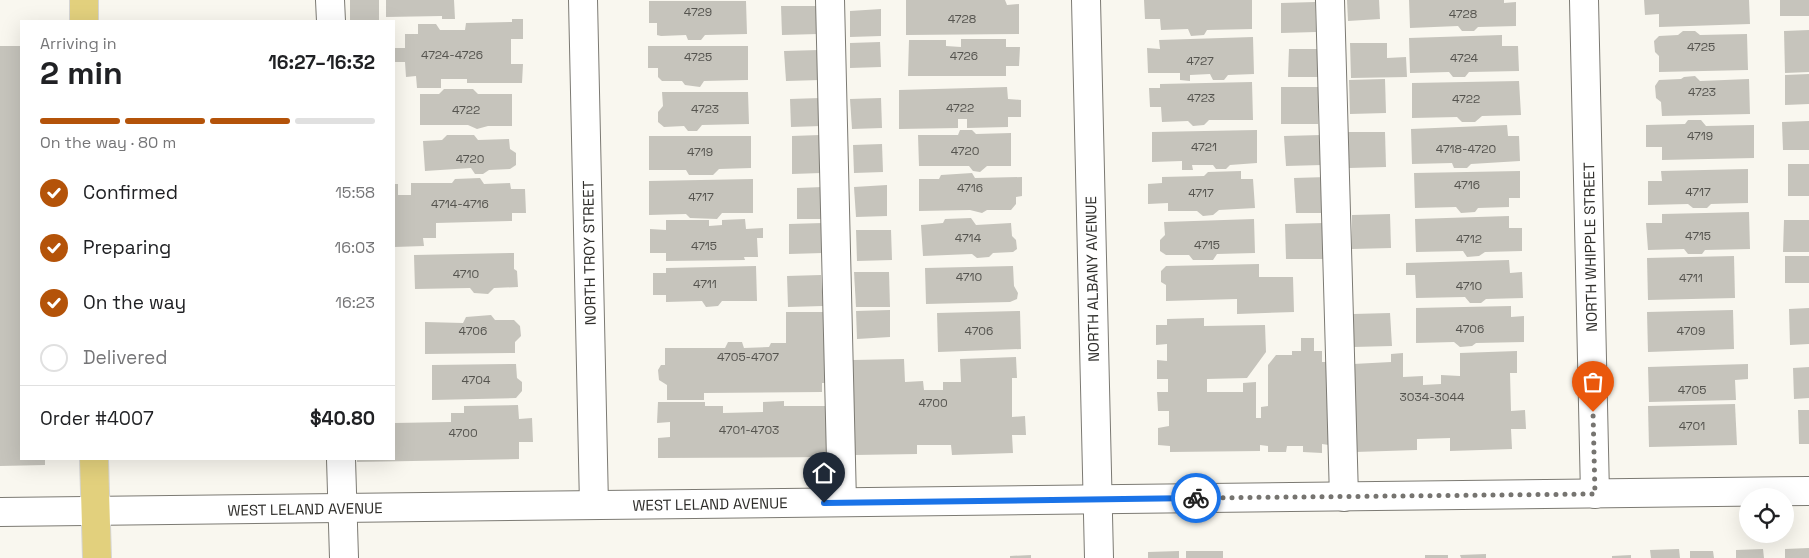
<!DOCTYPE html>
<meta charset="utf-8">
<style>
body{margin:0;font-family:"Space Grotesk",sans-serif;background:#f6f6f6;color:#202124;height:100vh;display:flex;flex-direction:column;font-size:19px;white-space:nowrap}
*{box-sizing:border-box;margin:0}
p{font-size:16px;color:#757577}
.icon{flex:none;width:28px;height:28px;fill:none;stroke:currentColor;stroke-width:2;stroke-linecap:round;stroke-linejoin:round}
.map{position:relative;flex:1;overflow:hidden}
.details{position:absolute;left:20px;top:20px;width:375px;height:440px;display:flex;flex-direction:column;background:#fff;border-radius:0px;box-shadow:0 5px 20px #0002}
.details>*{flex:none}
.tools{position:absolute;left:1739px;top:488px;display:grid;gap:10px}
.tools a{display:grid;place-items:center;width:55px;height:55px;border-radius:50%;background:#fff;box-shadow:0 5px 20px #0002;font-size:25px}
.pin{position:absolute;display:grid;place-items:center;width:42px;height:42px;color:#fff;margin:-51px -21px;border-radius:50% 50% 50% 0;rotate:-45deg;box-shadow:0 0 5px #0007}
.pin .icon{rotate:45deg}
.courier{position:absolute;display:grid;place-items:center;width:50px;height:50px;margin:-25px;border:4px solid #1a73e8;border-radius:50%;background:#fff;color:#222;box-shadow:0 1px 6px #0007}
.headline em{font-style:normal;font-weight:600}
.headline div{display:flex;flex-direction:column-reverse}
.headline{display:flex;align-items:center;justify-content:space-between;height:85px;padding:0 20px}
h1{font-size:32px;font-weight:600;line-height:38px}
.bar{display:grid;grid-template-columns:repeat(4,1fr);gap:8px 5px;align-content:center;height:60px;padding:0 20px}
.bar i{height:6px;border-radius:4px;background:#e0e0e0}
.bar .active{background:#b45309}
.bar p{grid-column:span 4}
.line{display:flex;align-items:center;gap:12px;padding:0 20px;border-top:1px solid #e0e0e0}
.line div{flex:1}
ol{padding:0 20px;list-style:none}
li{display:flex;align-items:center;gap:15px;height:55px}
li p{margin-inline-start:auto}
li .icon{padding:5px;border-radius:50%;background:#b45309;color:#fff;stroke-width:4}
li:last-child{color:#757577}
li i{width:28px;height:28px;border:2px solid #e0e0e0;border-radius:50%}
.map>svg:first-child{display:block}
.building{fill:#c6c4bc}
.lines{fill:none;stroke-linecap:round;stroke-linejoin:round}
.minor-casing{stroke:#7c7a73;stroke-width:30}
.major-casing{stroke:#d5d5d5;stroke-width:30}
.minor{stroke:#fff;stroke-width:28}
.major{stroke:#e2d07d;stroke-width:28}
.done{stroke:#767470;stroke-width:5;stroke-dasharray:0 9}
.route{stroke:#1a73e8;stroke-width:6}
.labels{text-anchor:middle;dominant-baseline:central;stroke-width:4;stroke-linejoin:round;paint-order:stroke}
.number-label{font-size:12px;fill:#55544f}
.street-label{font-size:15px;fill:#2f2e2b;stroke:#fff}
</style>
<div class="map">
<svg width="1809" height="558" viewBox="0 0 1809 558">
<rect width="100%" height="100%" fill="#f9f7ef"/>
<g class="building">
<rect x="350" y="0" width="29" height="20"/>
<path d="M386,0H454L455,19H442V16L386,17Z"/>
<path d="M906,0H1005L1007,5L1019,4V34L906,35Z"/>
<path d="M1144,0H1252V29L1207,30L1204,35L1191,36L1188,29L1161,30L1160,19H1145Z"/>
<path d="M1347,0H1379L1380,19L1348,21Z"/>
<path d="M1409,0H1504V3L1516,2V26L1478,27L1474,31H1462L1458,26L1410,28Z"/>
<path d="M1644,0H1749L1750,24L1659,27V14L1645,15Z"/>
<rect x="1780" y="0" width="29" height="16"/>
<path d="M649,1H746L747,34L705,35L701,40H688L686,35L661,36L657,35V23H649Z"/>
<path d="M1315,2L1316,32L1281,33V3Z"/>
<path d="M781,6H817L818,34L782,35Z"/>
<path d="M881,9V36L850,37V11Z"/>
<path d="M512,19H523V39H511V64H523L522,83H467V79H441V88H417L416,76L406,77L405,62H394V48H405V34H418V24H436L440,30H465L466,23L512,22Z"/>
<path d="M1809,30V72L1785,73L1784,31Z"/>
<path d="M1683,31H1695L1700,35L1747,34L1748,70L1659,72V56L1655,52L1654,41L1659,36L1678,35Z"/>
<path d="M1502,35V46H1518L1519,71L1469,72L1465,77H1453L1449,72L1410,73L1409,38Z"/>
<path d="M1253,37L1254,74L1228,75L1224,80H1213L1210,74L1190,75V81L1180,80V73H1148L1147,48L1160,49L1159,40Z"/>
<path d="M961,39H1006V47H1020L1019,66H1006V76H908L909,40H946V46L961,47Z"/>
<path d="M880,42L881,67L850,68V43Z"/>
<path d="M1350,43H1387V58L1406,57L1407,77L1351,78Z"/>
<path d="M0,46H21V459H45V465L0,466Z"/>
<path d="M648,46H748V80L704,81L700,87L685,85L682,81H662L658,77V68H648Z"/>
<path d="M1289,49H1321V77H1288Z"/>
<path d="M819,50L820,80L786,81L784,51Z"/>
<path d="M1809,74V104L1785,105V75Z"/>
<path d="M1695,76L1700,81L1749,79L1750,114L1662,116L1661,102L1656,98L1655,86L1659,80L1681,79L1684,77Z"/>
<path d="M1385,79L1386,113L1350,114L1349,80Z"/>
<path d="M1519,81L1521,115L1482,116L1475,122H1462L1457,117L1412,118V83Z"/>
<path d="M1252,82L1253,120H1209L1204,125L1193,126L1188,121L1162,122L1161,107H1150L1149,88H1160V84Z"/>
<path d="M1007,87L1008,99L1021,100V117H1008V127L967,128V119H958V128L899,129V90Z"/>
<rect x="1281" y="87" width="37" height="37"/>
<path d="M444,89H473L478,94H512V126H488L477,129L468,125H420V94H439Z"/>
<path d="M662,92H748L749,124L702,125L697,131H688L684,126L664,127L658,122V112L663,106Z"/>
<path d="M820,98L821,126L791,127L790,99Z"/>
<path d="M881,98L882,128L852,129L850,99Z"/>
<path d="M1688,120H1701L1706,126L1754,125V158L1662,160V147H1646V125L1685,124Z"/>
<path d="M1809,121V150H1783L1782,122Z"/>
<path d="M1507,125L1508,136H1519L1520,161L1471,164L1467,168H1454L1452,163L1412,164L1411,129Z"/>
<path d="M960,130H972L976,134L1011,133V166H987L980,172L973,171L969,166H919L918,135H958Z"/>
<path d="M1257,130V163L1230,165L1226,169H1216L1213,165H1192L1193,170H1182V161L1152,162V132Z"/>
<path d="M1348,132H1385L1386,167L1349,168Z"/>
<path d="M447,135H474L478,140L509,139L510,149L516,153V165L510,169L489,170L483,174H475L471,168L425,171L423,141L442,140Z"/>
<path d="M820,135L821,173L792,174V136Z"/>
<path d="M1321,135L1322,165L1286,166L1284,136Z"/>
<path d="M649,136H751V168L719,169L713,175H689L686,170H649Z"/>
<path d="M882,144L883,172L854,173L853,145Z"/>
<rect x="1788" y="164" width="21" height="32"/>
<path d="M1748,169V203L1711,204L1707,208H1693L1688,204L1648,205V181H1662L1661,171Z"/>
<path d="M1241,171V179H1253L1255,208L1219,210L1213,215L1203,216L1197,211H1168V203L1148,204V184L1162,183V177L1204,176L1208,172Z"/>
<path d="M1520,171V198H1509V207L1478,208L1475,212L1461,213L1456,207L1415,208L1414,173Z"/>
<path d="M972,173L975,178L1022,177V196L1016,197V204L1011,210H987L982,213L970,210L919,211V179H939L941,175Z"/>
<path d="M1327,177L1328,213H1296L1294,178Z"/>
<path d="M480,178L484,184L510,183L511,189H525L526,213H512V221L436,223V238H423L424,246L394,247V184H398V195H411V183H452L455,179Z"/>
<path d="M753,179V213H722L717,219L690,218L686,214L649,215V181Z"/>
<path d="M887,185V216L856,217L854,187Z"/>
<path d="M823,187V219H797V188Z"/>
<path d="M1749,212L1750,249L1705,250L1702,254H1688L1684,249L1648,250L1646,223H1662V214Z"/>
<path d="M1390,214L1391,248L1352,249V215Z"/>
<path d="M1509,216V228H1522V251L1485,252L1479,256L1467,257L1463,251L1416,252L1415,219Z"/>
<path d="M971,218L976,225L1011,223L1012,236L1016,240L1017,249L1013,252L993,253L989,257L977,258L972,254L923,256L921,225L943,223L945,219Z"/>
<path d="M745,219L746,229L763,228V238H757L758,257H744L745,260L666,261V253H650V229L666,230V220H709V226L722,225V220Z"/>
<path d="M1254,219L1255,253L1217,254L1213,260H1193L1189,255H1166L1160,251V240L1165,235L1164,222Z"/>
<path d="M1784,220H1809V252H1783Z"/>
<path d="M823,223V253L789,254V224Z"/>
<path d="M1324,223L1325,259H1286L1285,224Z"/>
<path d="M856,230H891L892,260L857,261Z"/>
<path d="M514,253V269L517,271L518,287L494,288L488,294L474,293L470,288L415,289L414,255Z"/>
<path d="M1734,256L1735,298L1648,300L1647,258Z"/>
<rect x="1785" y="256" width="24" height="27"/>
<path d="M1509,260L1510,273L1522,272L1523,298L1486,299L1481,303H1470L1465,297L1416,298L1415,275H1406V263Z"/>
<path d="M1259,264V277H1293L1294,312L1237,314V299L1166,301V285L1161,282V271L1166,266Z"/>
<path d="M756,266L757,301H722L718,306L706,307L702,301L666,302V295H653V273H666V268Z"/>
<path d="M1013,266L1014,286L1018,293L1017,299L1010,302L926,304L925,268Z"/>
<path d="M854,272H889L890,307H856Z"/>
<path d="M821,275L823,306L788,307L787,276Z"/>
<path d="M1511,306V317L1524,316V342L1476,343L1472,346L1460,347L1454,342L1416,343V308Z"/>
<path d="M1809,308V344L1790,345L1789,309Z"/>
<path d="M890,310V337L857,339L856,311Z"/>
<path d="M1733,310L1734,349L1648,352L1647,312Z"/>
<path d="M1020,311L1021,349L938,352L937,313Z"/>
<path d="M786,312H830V383H822V392L704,393V400H667V385L659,380L658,370L661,365H665V348H725L728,342H742L744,348L769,347L771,343H786Z"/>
<path d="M1390,313L1392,346L1353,347V314Z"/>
<path d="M491,315L495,320H514L520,326L521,336L515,342V353L425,354V322L463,323L466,317Z"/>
<path d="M1204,318V326L1265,325L1266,352L1247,378L1207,379V392H1243V383L1256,382V418H1261V407L1268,406V365L1276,355H1292V351H1301V338H1314V351H1322V362H1329V445L1322,444V453L1303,452V446H1287L1286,452H1268V446L1260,445V451L1170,452V446L1158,445V428L1169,426V411H1158L1157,392H1168V379H1157V360L1167,361V344L1156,345V325H1167V319Z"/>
<path d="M1517,351V373H1510L1511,411L1525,410L1526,429H1511L1512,449L1450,451V438L1417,439V450L1355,452L1353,364L1391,362V354L1403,353V377L1423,376V385L1441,384V375L1460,376V353Z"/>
<path d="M1016,357L1017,378H1012V417L1025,416L1026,435H1012L1013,453L952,455L951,445H917V454L855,455L853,360L904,359L905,382L923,381L924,390H943V382H961L960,359Z"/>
<path d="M516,364L517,378L522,382V391L516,398L432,400V365Z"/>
<path d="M1748,364V379L1735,380L1736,400L1649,402L1648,367Z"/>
<path d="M1809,367V398L1794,399L1793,368Z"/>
<path d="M784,401V406H829V457L658,458V438L670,437V422L657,423L658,402H705V406H723V413L763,412V402Z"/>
<path d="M1735,404L1737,445L1649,447L1648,406Z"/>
<path d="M518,405L519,419L532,418L533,442H519V459L357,462V459H394V423L451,422V413H464V406Z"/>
<path d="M1798,410H1809V444H1799Z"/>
<path d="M1809,548V558H1785V549Z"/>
<path d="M1679,549L1680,558H1651L1650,550Z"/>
<path d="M1763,549L1764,558H1736V550Z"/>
<path d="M1179,551V558H1148V552Z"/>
<rect x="1186" y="551" width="37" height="7"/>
<path d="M1690,551H1713L1714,558H1690Z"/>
<path d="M1486,554V558H1461L1460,555Z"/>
<path d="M1031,555V558H1010V556Z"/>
<rect x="1425" y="555" width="23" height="3"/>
<path d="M1631,555V558H1612V556Z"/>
</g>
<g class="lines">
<g class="minor-casing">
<g id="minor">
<path d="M330,0L331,21"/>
<path d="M583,0L594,505"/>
<path d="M830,0L842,502"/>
<path d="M1086,0L1099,558"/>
<path d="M1330,0L1344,497"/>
<path d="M1584,0L1595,494"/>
<path d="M341,459L344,558"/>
<path d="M0,512L1809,491"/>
</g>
</g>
<g class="major-casing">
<g id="major">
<path d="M84,0V21"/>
<path d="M94,459L97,558"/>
</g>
</g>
<use href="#minor" class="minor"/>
<use href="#major" class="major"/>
</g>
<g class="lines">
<path class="done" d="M1196,498L1595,494L1593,412"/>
<path class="route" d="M824,503L1196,498"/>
</g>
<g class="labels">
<g class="number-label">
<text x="698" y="12">4729</text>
<text x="1463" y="14">4728</text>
<text x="962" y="19">4728</text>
<text x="1701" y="47">4725</text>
<text x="452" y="55">4724-4726</text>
<text x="964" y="56">4726</text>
<text x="698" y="57">4725</text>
<text x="1464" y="58">4724</text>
<text x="1200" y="61">4727</text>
<text x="1702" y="92">4723</text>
<text x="1201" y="98">4723</text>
<text x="1466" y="99">4722</text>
<text x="960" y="108">4722</text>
<text x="705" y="109">4723</text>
<text x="466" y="110">4722</text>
<text x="1700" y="136">4719</text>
<text x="1204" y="147">4721</text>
<text x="1466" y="149">4718-4720</text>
<text x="965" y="151">4720</text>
<text x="700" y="152">4719</text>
<text x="470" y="159">4720</text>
<text x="1467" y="185">4716</text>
<text x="970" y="188">4716</text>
<text x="1698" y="192">4717</text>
<text x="1201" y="193">4717</text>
<text x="701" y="197">4717</text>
<text x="460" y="204">4714-4716</text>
<text x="1698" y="236">4715</text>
<text x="968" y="238">4714</text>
<text x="1469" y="239">4712</text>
<text x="1207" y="245">4715</text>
<text x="704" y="246">4715</text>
<text x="466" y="274">4710</text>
<text x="969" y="277">4710</text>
<text x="1691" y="278">4711</text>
<text x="705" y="284">4711</text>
<text x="1469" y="286">4710</text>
<text x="1470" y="329">4706</text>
<text x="473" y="331">4706</text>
<text x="979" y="331">4706</text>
<text x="1691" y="331">4709</text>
<text x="748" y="357">4705-4707</text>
<text x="476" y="380">4704</text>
<text x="1692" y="390">4705</text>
<text x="1432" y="397">3034-3044</text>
<text x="933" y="403">4700</text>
<text x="1692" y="426">4701</text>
<text x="749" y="430">4701-4703</text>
<text x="463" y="433">4700</text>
</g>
<g class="street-label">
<text transform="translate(1590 247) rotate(-91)">NORTH WHIPPLE STREET</text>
<text transform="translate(589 253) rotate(-91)">NORTH TROY STREET</text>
<text transform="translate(1092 279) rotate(-91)">NORTH ALBANY AVENUE</text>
<text transform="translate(710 504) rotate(-1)">WEST LELAND AVENUE</text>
<text transform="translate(305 509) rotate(-1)">WEST LELAND AVENUE</text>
</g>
</g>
</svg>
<div class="tools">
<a><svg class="icon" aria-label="locate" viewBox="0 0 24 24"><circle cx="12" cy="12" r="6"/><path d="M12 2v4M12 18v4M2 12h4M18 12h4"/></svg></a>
</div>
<div class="pin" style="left:1593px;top:412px;background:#ea580c"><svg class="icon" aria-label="bag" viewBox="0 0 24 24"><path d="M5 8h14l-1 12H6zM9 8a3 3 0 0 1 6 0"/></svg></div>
<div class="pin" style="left:824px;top:503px;background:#1f2937"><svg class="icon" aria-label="home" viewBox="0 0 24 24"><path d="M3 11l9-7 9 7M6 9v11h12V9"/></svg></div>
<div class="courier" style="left:1196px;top:498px"><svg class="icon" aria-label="bike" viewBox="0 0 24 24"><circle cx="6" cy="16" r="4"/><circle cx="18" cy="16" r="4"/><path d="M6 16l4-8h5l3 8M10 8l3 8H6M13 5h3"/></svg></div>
<section class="details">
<div class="headline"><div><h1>2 min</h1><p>Arriving in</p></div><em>16:27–16:32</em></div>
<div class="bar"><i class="active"></i><i class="active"></i><i class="active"></i><i></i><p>On the way · 80 m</p></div>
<ol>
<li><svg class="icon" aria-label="check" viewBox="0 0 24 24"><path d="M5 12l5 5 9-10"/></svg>Confirmed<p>15:58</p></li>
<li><svg class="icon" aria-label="check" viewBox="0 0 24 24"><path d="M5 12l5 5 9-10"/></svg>Preparing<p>16:03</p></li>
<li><svg class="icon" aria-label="check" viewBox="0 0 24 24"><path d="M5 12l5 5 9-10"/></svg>On the way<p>16:23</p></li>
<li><i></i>Delivered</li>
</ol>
<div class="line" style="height:65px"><div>Order #4007</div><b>$40.80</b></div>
</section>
</div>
